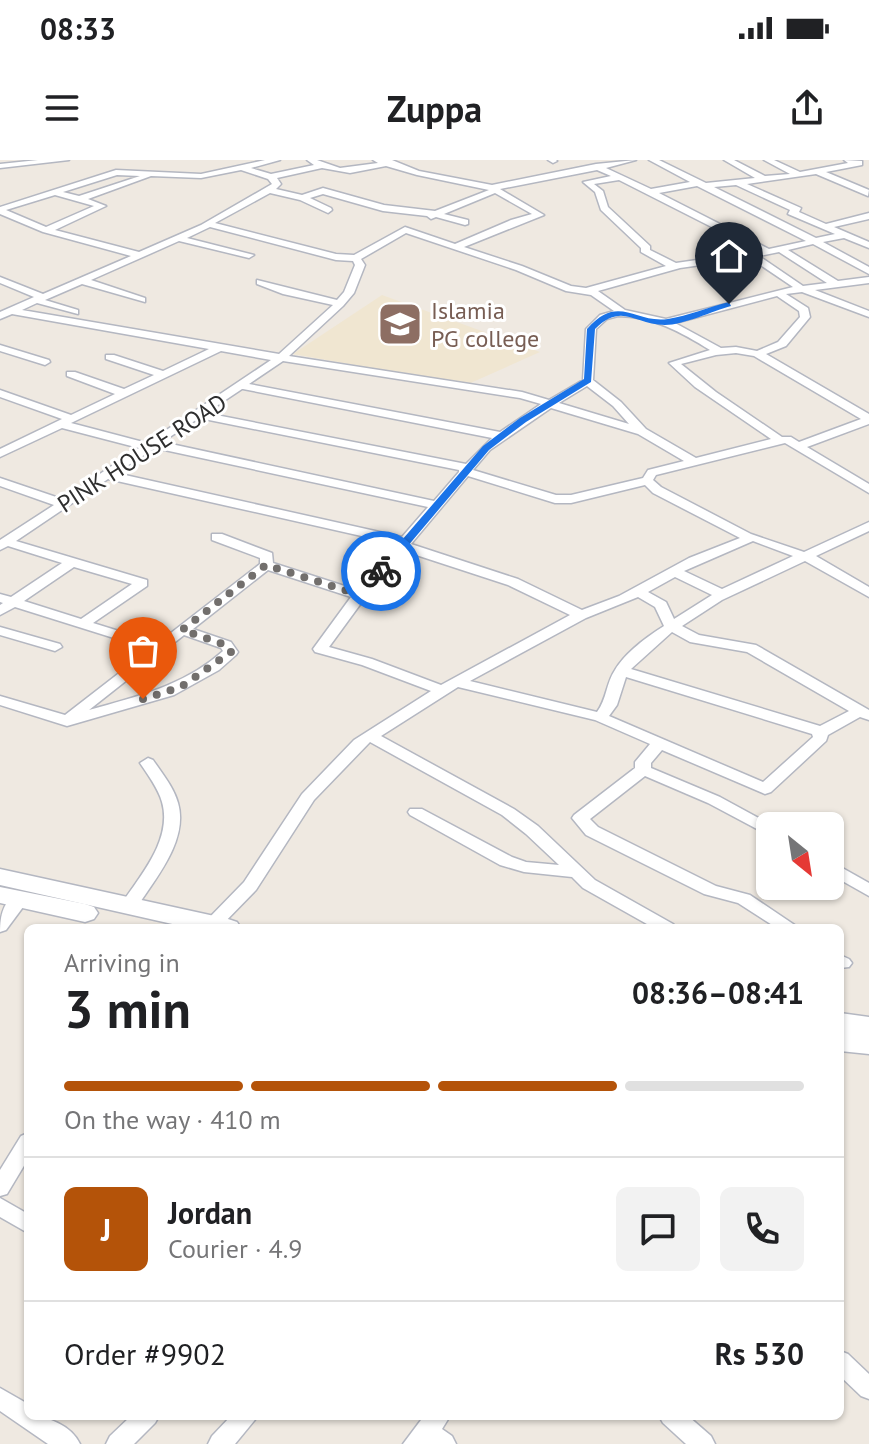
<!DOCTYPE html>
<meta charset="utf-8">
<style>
body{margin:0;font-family:"PT Sans",sans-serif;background:#f2f2f2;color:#202124;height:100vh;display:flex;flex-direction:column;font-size:30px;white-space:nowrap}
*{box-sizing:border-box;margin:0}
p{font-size:26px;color:#757577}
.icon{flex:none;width:44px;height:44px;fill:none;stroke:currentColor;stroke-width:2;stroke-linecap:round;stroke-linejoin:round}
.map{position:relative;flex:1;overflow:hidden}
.panel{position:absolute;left:24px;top:764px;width:820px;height:496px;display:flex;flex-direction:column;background:#fff;border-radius:12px;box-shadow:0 2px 6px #0004}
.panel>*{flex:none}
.needle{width:52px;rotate:150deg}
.fabs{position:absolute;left:756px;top:652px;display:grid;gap:16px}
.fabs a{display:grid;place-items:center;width:88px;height:88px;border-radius:12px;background:#fff;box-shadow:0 2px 6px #0004;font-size:40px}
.pin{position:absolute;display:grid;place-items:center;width:68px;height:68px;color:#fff;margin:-82px -34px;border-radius:50% 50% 50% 0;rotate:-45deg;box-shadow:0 0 8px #0007}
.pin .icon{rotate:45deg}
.courier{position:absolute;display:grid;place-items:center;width:80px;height:80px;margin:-40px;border:6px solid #1a73e8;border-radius:50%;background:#fff;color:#222;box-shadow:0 2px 10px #0007}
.head em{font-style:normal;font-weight:800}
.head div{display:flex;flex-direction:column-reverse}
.head{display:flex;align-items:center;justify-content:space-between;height:136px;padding:0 40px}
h1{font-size:52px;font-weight:800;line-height:60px}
.bar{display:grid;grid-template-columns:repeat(4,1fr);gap:12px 8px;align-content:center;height:96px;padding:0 40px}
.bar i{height:10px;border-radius:6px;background:#e0e0e0}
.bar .current{background:#b45309}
.bar p{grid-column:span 4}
.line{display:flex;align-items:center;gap:20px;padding:0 40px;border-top:2px solid #e0e0e0}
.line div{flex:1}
.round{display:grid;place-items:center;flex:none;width:84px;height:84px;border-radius:12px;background:#f2f2f2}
.status{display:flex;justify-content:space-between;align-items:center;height:56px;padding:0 40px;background:#fff;direction:ltr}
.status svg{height:22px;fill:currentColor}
header{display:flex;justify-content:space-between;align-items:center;height:104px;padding:0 40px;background:#fff;font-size:36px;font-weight:800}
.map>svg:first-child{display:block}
.education{fill:#f0e6d1}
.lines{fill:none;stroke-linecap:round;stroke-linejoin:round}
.street-casing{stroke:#b4b7c1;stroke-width:3}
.secondary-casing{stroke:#b4b7c1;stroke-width:3}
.street{fill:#fff;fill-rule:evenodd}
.secondary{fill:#fff;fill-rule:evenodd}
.route{fill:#1a73e8}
.done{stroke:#726f6d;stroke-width:8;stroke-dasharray:0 14.4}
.labels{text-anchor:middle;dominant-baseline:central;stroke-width:6;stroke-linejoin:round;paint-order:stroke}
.far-education-label{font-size:24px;fill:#785e54;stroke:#fff;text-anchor:start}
.far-street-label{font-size:24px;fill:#2e2e2e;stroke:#fff}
</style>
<div class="status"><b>08:33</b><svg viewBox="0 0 49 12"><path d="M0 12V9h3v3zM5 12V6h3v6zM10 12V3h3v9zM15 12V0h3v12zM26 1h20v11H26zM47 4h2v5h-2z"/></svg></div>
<header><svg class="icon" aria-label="menu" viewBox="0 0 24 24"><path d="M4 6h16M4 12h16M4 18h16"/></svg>Zuppa<svg class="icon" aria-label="share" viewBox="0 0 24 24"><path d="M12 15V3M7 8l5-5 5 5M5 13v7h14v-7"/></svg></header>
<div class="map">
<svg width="869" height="1284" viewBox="0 0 869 1284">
<rect width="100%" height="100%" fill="#efe9e1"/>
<path class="education" d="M382,135L540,192L466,225L293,194Z"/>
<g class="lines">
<g class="street-casing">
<g id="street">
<path d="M38,0H69L0,8V4Z"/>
<path d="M265,0H280L251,8L271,14L314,5L307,0H317L340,8L378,3L373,0H392L419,11L492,25L596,4L636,0L606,8L651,29L690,22L649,0H659L706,23L755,18L724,0H734L765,16L790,14L764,0H774L800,12L848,3L844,0L862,1V5L826,12L869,30L868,36L816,14L747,24L801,48L799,52L826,64L869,53V59L834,67L869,82V88L844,78L823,82L869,107V114L813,84L788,90L838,121L869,117V123L815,130L869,151V157L802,132L786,134L808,148L810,157L786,186L766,194L869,254V264L807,287L869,324V333L785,283L656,315L653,320L661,327L751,374L804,392L869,362V371L816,396L869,427V437L805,401L722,440L682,466L699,475L756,485L869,550V560L860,557L828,575L826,581L771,632L765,634L662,590L651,603V608L720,637L773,666H770V676L708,643L645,616L590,659L598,667L716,726L750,735L799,768H777L738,743L704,734L586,675L572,658L574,655L635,608V602L650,584L595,560L458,527L381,576L514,649L538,666L595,720L673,764L676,768H654L583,728L572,717L524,712L500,705L410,655L408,652L410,649H422L512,697L526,702L559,705L526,674L502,655L370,582L314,640L256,730L219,768H205L203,765L206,761L244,722L302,634L354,580L431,531L362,505L315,492L313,489L351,437L268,410L193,469L231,482L238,492L236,495L219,510L174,535L67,566L0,545V536L65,555L260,404V398L212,380V374H222L272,393L273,403L357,430L397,384L108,319L16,381L147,420V426L93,463L122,472L124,475L122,478L117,479L15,447L0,455V445L3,443L0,442V434L11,437L62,403L8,386L0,390V380L54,345L0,326V318L62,339L139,288L62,268L0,297V289L62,259L0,237V230L71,255L115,234L67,216V212H75L124,229L154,215L106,199V195H114L163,211L209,189L12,154L0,159V152L34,137L0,123V117L43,134L131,96L43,72L0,54V47L116,10L201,14ZM386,6L417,15L489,30L435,51L384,45L323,28L302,35L276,29L281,24L277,18L322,8L350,13ZM241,10L268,19L272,24L201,65L139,92L55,70L106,46L88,39L151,16L201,18ZM597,10L611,16L583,22L595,32L601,50L641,88V92L666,106L586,128L571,126L522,106L464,87L544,55L500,29ZM117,15L140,16L79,36L63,32ZM619,20L759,91L676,103L650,90V86L608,47L603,31L594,24ZM736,25L790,50L788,54L835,74L816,78L714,27ZM697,26L806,81L769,89L659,33ZM270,33L300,40L328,53L332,50L331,48L310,38L323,34L383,51L427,56L431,59L436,57L465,65L468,64V60L444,54L495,33L532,54L511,60L455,84L405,67L354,95L336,94L215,63ZM55,35L94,46L46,67L6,50ZM210,67L336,100L353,101L355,105L344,132L337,140L257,120V124L283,134L333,145L279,194L22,150L37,143L78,154V150L45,140L82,124L145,142V138L91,120L179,81L249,98L254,95L187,78ZM406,73L516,110L566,131L591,135L614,151L600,155L586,169L583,220L549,240L522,232L289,196L343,146L354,133L365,105L361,99ZM779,92L827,123L803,126L759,96ZM750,98L793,127L666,159L625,150L598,131L680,108ZM777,136L799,151L800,157L778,182L757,191L736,187L721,188L675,163ZM618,156C652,156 681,172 710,190L669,203L695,227L771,279L696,298L646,269L621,242L593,220L596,169L607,159ZM221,191L271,200L147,283L71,263ZM736,193L754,196L861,259L799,282L791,277H782L716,232L681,204L716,195ZM283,201L520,238L541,244L500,272L249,224ZM587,226L613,246L629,264L559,243ZM242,229H243L492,278L466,304L206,253ZM551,248L638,274L684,301L648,310L643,318L571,335H556L473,310L490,290ZM199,258L459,310V312L434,341L162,282ZM155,288L428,347L402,377L116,313ZM468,316L555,343H571L645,325L653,333L740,378L689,398L619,436L582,450L518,419L411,384ZM753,381L793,396L722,429L684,411ZM404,391L508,425L570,455L441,525L372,499L329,487L367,435ZM74,407L132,424L81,459L24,441ZM675,417L712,435L674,459L666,442L648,432ZM638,437L655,447L664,466C648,476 625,493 615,510C606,523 607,539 597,552L470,521L586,458ZM672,472L690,482L747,492L849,551L820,566L631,509ZM184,475L221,488L223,491C184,526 138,536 89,550ZM626,517L812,574L813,577L763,622L609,556L617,545Z"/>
<path d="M548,0H556L557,1L553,3Z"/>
<path d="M0,185L49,200L50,202L45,205L0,191Z"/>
<path d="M0,467L60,484L62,487L55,491L0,475Z"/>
<path d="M148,598L153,600C162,613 174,628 178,643C189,681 154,720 135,750L129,752L120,746C139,717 173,680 162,642C158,628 148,615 140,603Z"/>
<path d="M830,701L869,723V736L830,714Z"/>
<path d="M20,733L29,739L6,770L0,772C0,756 3,739 20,733Z"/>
<path d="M840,795L849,799L852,803L849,807L840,808Z"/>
<path d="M28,973V999L7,1034L0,1036V1010L21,976Z"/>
<path d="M0,1038L28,1054V1073L0,1057Z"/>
<path d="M840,1191L848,1194L869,1214V1239L861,1236L840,1216Z"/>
<path d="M0,1228L28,1244V1256C47,1256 71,1265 80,1284H48L0,1251Z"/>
<path d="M131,1256H159L155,1263L134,1284H106L110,1276Z"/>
<path d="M231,1256H258L235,1284H208L212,1276Z"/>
<path d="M424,1256H450L442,1269L452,1276L456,1284H403Z"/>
<path d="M659,1256H688L711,1276L715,1284H686L663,1263Z"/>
</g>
</g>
<g class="secondary-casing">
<g id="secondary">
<path d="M0,709L228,759L237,762L241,768H190L0,725Z"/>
<path d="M0,727L85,744L94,747L98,753L94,759L85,762L0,743Z"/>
<path d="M840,853L869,857V894L840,891Z"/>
</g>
</g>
<use href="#street" class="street"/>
<use href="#secondary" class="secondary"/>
</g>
<path class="route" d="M729,142L731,146C713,151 683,165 665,165C634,165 623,142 595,169L591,222L526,262L489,290L385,413H377V409L483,286L520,258L584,219L587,169C619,133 634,164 668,159C688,156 709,147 729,142Z"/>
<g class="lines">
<path class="done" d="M143,539L181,527L231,492L226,485L182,470L266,405L360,435L381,411"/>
</g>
<defs>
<g id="university-square" transform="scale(2.3)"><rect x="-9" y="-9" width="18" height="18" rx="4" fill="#8d6e63" stroke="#fff"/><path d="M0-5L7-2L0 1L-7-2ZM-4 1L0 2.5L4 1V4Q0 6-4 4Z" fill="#fff"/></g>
</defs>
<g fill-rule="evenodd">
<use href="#university-square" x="400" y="164"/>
</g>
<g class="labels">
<g class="far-education-label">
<text x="431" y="150">Islamia<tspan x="431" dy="28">PG college</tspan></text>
</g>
<g class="far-street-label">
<text transform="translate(142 293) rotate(-33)">PINK HOUSE ROAD</text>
</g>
</g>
</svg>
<div class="fabs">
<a><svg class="needle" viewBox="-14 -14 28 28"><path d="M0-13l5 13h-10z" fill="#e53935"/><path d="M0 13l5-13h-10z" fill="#757577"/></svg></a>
</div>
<div class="pin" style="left:143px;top:539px;background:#ea580c"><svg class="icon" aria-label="bag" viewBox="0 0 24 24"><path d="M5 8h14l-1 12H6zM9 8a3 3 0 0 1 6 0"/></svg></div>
<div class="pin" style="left:729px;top:144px;background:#1f2937"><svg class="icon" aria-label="home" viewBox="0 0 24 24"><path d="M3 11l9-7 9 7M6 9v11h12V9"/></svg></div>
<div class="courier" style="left:381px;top:411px"><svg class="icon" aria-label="bike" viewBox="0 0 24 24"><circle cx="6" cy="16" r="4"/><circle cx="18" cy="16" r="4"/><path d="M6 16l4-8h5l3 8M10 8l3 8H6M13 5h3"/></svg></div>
<section class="panel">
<div class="head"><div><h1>3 min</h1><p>Arriving in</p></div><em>08:36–08:41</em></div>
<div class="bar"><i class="current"></i><i class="current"></i><i class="current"></i><i></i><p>On the way · 410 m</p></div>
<div class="line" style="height:144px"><b class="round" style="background:#b45309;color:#fff">J</b><div><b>Jordan</b><p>Courier · 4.9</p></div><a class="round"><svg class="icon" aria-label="chat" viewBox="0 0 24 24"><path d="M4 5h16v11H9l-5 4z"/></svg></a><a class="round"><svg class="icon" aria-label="phone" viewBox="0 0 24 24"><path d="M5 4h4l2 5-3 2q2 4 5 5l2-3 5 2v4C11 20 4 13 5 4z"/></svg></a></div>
<div class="line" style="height:104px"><div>Order #9902</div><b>Rs 530</b></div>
</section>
</div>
